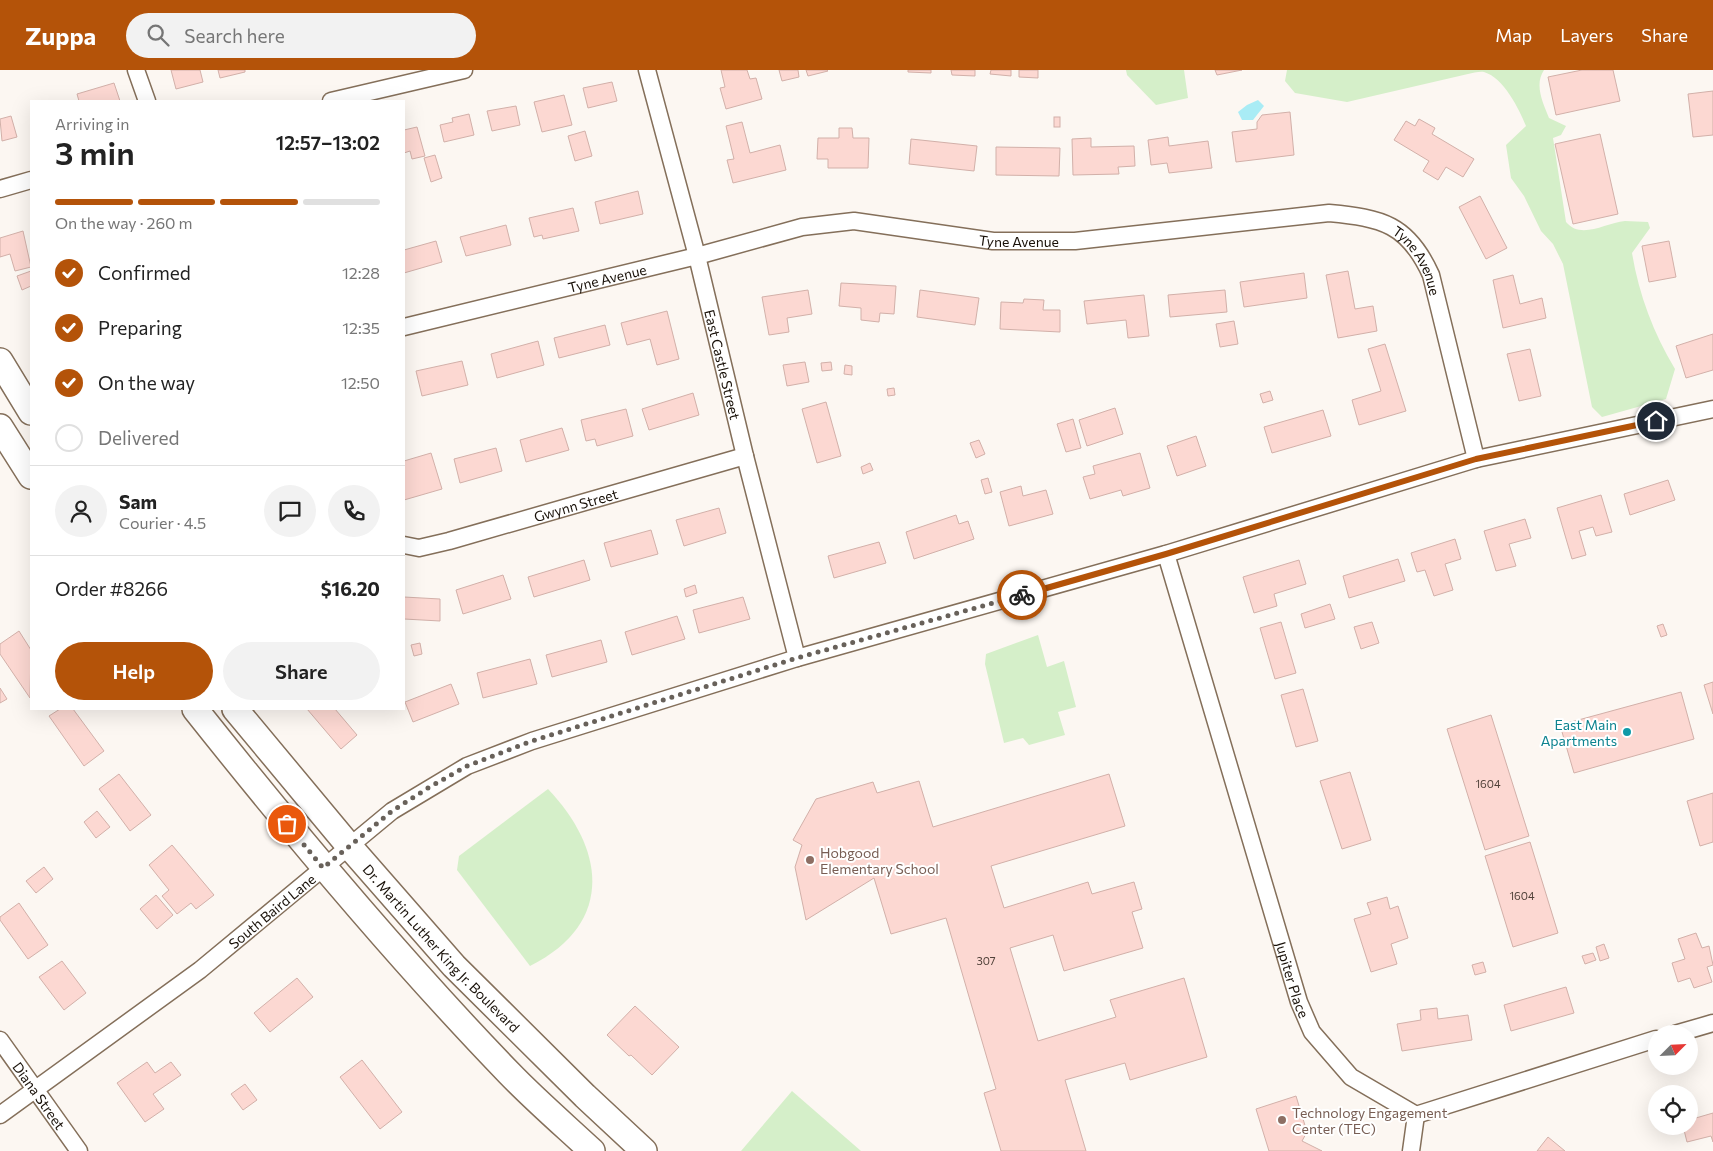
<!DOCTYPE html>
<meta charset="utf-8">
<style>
body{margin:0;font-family:Commissioner,sans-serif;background:#f2f2f2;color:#222;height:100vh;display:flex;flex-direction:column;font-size:19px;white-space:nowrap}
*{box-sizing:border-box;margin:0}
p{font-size:16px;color:#767676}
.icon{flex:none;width:28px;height:28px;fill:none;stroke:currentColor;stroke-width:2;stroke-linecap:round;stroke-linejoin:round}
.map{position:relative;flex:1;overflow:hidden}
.sheet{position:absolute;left:30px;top:30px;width:375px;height:610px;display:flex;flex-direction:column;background:#fff;border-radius:0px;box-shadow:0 5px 20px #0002}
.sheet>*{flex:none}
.needle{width:32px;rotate:66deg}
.fabs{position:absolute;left:1648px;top:955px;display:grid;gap:10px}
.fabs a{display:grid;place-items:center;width:50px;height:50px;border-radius:50%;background:#fff;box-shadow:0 5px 20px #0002;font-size:25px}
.pin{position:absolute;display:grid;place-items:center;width:42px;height:42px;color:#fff;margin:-21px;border:2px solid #fff;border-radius:50%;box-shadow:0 1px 5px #0007}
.courier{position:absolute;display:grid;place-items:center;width:50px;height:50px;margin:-25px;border:4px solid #b45309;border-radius:50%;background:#fff;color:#222;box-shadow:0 1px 6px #0007}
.summary em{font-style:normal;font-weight:600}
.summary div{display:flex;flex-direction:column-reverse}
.summary{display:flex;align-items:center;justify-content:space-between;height:85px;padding:0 25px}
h1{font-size:32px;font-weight:600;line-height:38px}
.bar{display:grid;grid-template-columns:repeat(4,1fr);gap:8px 5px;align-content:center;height:60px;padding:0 25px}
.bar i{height:6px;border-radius:4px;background:#e0e0e0}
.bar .active{background:#b45309}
.bar p{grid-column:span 4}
.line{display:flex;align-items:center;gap:12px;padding:0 25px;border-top:1px solid #e0e0e0}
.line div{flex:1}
.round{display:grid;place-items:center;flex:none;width:52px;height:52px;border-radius:26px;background:#f2f2f2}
ol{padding:0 25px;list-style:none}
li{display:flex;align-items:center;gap:15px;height:55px}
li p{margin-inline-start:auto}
li .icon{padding:5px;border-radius:50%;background:#b45309;color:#fff;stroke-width:4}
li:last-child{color:#767676}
li i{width:28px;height:28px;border:2px solid #e0e0e0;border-radius:50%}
.cta{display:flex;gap:10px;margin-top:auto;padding:10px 25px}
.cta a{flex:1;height:58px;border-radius:30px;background:#b45309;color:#fff;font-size:20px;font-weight:600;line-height:58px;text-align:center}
.cta a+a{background:#f2f2f2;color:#222}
header{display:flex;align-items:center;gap:30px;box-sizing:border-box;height:70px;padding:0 25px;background:#b45309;color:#fff}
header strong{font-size:24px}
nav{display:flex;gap:28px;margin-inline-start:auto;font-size:18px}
.search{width:350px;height:45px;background:#f2f2f2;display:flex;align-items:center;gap:12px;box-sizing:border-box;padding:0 18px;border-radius:28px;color:#767676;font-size:19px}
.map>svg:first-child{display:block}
.green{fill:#d5efc9}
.water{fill:#a9ecf5}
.building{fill:#fcd8d2;stroke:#d2b0a9}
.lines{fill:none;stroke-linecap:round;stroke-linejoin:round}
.minor-casing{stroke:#846f5a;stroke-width:19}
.primary-casing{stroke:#846f5a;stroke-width:28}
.minor{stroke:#fff;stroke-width:16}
.primary{stroke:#fff;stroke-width:25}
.done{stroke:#68615a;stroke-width:5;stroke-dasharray:0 9}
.route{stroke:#b45309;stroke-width:6}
.culture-dot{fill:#0f9aa8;stroke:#fff;stroke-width:2}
.education-dot{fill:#8d6e63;stroke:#fff;stroke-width:2}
.labels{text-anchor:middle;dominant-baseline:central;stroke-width:4;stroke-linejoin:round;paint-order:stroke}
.number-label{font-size:11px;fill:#51423a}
.street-label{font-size:14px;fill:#181008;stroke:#fff}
.culture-label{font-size:14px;fill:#0d838f;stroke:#fff;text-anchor:end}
.education-label{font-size:14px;fill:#785e54;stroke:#fff;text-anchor:start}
</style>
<header>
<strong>Zuppa</strong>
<div class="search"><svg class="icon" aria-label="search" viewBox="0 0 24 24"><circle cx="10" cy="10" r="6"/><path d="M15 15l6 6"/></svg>Search here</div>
<nav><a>Map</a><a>Layers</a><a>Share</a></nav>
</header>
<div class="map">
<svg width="1713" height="1081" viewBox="0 0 1713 1081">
<rect width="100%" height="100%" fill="#fcf7f2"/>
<g class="green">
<path d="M1126,0H1184L1188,28L1156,35L1127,5Z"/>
<path d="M1287,0H1544C1534,15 1543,33 1549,48L1566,56L1561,65L1553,68L1566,152C1581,170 1605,153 1625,151C1632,151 1641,152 1648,152L1650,158L1632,183C1639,225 1653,262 1675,299L1666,329L1602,347L1592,337L1563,194L1553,174L1541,161L1524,126L1511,108L1506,75L1526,56C1519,39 1504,8 1484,2C1480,1 1473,3 1468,4L1347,32L1295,23L1285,11Z"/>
<path d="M1038,565L1047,597L1064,591L1076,637L1058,642L1065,665L1029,675L1023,668L1004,673L985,594L986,584Z"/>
<path d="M548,719C606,780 614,854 530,896L457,800L459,786Z"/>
<path d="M792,1021L861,1081H741Z"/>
</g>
<path class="water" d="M1258,30L1264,36L1253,50H1242L1238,42L1247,35Z"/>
<g class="building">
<path d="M171,0H200L203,12L176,19Z"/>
<path d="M218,0H245V2L220,8Z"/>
<path d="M721,0H747L750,9L756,8L762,29L726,39L720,18L725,17Z"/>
<path d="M779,0H798L799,7L782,11Z"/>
<path d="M806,0H827L828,1L808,6Z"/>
<path d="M908,0H931V3L908,2Z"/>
<path d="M951,0H975V6L952,5Z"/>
<path d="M991,0H1011V6L990,4Z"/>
<path d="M1019,0H1038V8L1019,7Z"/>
<path d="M1215,0H1242L1217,5Z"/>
<path d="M1582,0H1613L1620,31L1556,45L1548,7Z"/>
<path d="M612,12L617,31L588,38L583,18Z"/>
<path d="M114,13L120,31H79L77,24Z"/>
<path d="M1713,21V65L1693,67L1688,24Z"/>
<path d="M564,25L572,55L542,62L534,32Z"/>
<path d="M516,36L520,55L492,61L487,41Z"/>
<path d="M1290,42L1294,85L1236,92L1232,62L1257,59V52L1262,45Z"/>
<path d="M469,44L474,65L444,72L440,55L453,52L452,48Z"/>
<path d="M11,46L17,67L2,71L0,49Z"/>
<rect x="1054" y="47" width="6" height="10"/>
<path d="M1419,49L1435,58L1432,64L1474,89L1463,107L1446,97L1438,110L1423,101L1429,91L1394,70L1406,51L1415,56Z"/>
<path d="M742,52L750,83L780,75L786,100L733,113L727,90L734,89L726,56Z"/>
<path d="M417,57L425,86L412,89L410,81L404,83V60Z"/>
<path d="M839,58H852L853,68H869L868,98H828V89H817L818,68H839Z"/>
<path d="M585,61L592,86L575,91L568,66Z"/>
<path d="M1600,64L1618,144L1573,154L1555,74Z"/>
<path d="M1168,67L1169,76L1208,71L1212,98L1169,103L1167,93L1151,95L1148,70Z"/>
<path d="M1091,68V77L1134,76L1135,96L1118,97L1119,104L1073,105L1072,69Z"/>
<path d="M911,69L977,76L974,101L909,94Z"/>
<path d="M996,77L1060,78L1059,106L996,105Z"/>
<path d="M435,85L442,108L431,112L424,88Z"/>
<path d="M638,121L643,144L600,154L595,132Z"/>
<path d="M1480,126L1507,178L1486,189L1459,137Z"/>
<path d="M573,138L579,161L543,169L542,165L534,167L529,148Z"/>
<path d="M506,155L511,175L466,186L460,167Z"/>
<path d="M23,161L31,197L15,201L10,184L0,187V168Z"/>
<path d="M436,171L442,192L404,203V180Z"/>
<path d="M1669,171L1676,207L1649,212L1642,176Z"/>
<path d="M31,201V216L22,220L17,206Z"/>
<path d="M1348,201L1355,239L1373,236L1377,261L1338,268L1326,205Z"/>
<path d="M1304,203L1307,228L1244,237L1240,212Z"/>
<path d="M1513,205L1520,234L1542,228L1546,248L1503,258L1493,210Z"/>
<path d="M841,213L896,216L894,244L880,243L879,252L861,250V238L839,236Z"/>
<path d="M808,220L812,244L787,248L789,262L769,265L762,227Z"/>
<path d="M920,220L979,228L975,255L917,247Z"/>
<path d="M1225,220L1227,242L1170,247L1168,225Z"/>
<path d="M1144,225L1149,266L1128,268L1126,250L1087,254L1084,231Z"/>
<path d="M1024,229L1044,230L1043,240H1060V262L1000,259L1001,232L1023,233Z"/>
<path d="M667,241L679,289L657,295L650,269L627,275L621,253Z"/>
<path d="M1234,251L1238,274L1220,277L1216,254Z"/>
<path d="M605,255L610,275L559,288L554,268Z"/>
<path d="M1713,264V300L1686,308L1676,276Z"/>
<path d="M538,271L544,295L497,308L491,284Z"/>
<path d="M1385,274L1406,341L1359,355L1352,330L1381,321L1368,279Z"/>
<path d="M1530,279L1541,326L1519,331L1507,284Z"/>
<path d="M462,291L468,315L422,326L416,301Z"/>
<path d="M805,292L809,312L787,316L783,295Z"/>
<path d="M831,292L832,300L822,301L821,293Z"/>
<path d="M845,295L852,296V305L844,304Z"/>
<path d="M894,318L895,325L888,326L887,319Z"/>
<path d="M1270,321L1273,330L1263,333L1260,324Z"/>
<path d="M693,323L699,345L649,360L642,339Z"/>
<path d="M826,332L841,386L817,393L802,339Z"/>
<path d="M1115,338L1123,364L1087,376L1079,350Z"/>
<path d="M626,339L633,366L597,376L595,369L586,371L581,350Z"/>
<path d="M1323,340L1331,366L1272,383L1264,357Z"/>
<path d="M1073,349L1081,378L1066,382L1057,354Z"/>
<path d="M562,358L569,380L526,392L520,370Z"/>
<path d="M1196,366L1206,396L1177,406L1167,376Z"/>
<path d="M979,370L985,384L976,388L970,373Z"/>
<path d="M496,378L502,401L460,413L454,389Z"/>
<path d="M431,383L442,419L404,430V391Z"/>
<path d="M1140,383L1150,418L1123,426L1121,420L1090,429L1083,407L1095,404L1093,396Z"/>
<path d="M870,393L873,400L863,404L861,397Z"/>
<path d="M988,408L992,422L985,424L981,410Z"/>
<path d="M1668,410L1675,430L1630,445L1624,424Z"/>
<path d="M1021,416L1023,426L1046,420L1053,444L1009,456L1000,422Z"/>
<path d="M1601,425L1612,462L1596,466L1593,457L1579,461L1586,485L1572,489L1557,438Z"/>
<path d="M719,438L726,463L684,476L676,450Z"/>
<path d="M956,445L959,454L968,451L974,469L914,489L906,462Z"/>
<path d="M1525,449L1531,468L1509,474L1516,496L1496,501L1484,461Z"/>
<path d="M651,460L658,484L611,497L604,473Z"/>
<path d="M1455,469L1461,489L1445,494L1453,520L1434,526L1425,500L1417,502L1411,483Z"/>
<path d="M879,472L886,493L834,508L828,486Z"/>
<path d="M1398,489L1405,511L1349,528L1343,506Z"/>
<path d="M584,490L590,510L534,527L528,507Z"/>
<path d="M1299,490L1306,514L1274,524L1277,536L1254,543L1243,507Z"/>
<path d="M503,505L511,529L463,544L456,520Z"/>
<path d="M695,515L697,523L686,527L684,519Z"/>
<path d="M404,527L440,529V551L404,549Z"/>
<path d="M743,527L750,549L699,563L693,540Z"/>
<path d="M1330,534L1335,549L1305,558L1301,544Z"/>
<path d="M677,546L685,569L632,585L625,562Z"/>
<path d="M1281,552L1296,603L1275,609L1260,558Z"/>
<path d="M1372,552L1379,573L1361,579L1354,557Z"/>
<path d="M1663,554L1667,565L1661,567L1657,556Z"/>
<path d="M19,561L31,580L30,628L0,584V574Z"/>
<path d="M601,570L607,592L552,607L546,585Z"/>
<path d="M420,573L422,584L414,586L411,575Z"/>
<path d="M530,589L537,614L483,628L477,603Z"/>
<path d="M1713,612V644L1704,615Z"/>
<path d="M451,614L459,634L413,652L405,632Z"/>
<path d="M0,618L7,629L0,633Z"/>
<path d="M1303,619L1318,671L1296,677L1281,625Z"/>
<path d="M1681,622L1694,669L1574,703L1560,655Z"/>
<path d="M60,639H73L104,681L84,696L49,646Z"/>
<path d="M307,639H335L357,665L341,679Z"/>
<path d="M1491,645L1529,766L1485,780L1447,659Z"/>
<path d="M1350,702L1371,770L1342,779L1320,711Z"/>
<path d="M119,704L151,745L130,761L99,719Z"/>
<path d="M1109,704L1125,756L991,796L1004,838L1088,812L1092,824L1134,812L1142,839L1132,842L1143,878L1064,901L1053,865L1010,878L1038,971L1116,947L1110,930L1184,908L1207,987L1130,1010L1125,993L1065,1010L1086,1081H1001L984,1023L996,1019L946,848L891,864L874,808L806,850L795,797L802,775L793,770L816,729L873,712L877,723L919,711L933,757Z"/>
<path d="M1713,723V772L1700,776L1687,731Z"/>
<path d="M97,741L110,757L96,768L84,752Z"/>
<path d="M1530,772L1558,863L1513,877L1485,786Z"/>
<path d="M172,775L214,825L196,839L191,833L177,844L162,826L169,820L149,795Z"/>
<path d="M44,797L53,809L36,823L26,811Z"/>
<path d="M156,825L173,845L157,859L140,839Z"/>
<path d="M1387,827L1390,839L1398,836L1408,868L1391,874L1397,894L1371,902L1354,849L1371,844L1367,833Z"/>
<path d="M19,833L48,875L28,889L0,850V847Z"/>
<path d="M1696,863L1702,878L1709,876L1713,895L1707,897L1712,912L1694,918L1690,908L1678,912L1672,893L1685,889L1678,869Z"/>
<path d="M1604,874L1609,888L1600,891L1596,877Z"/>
<path d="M1593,883L1596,890L1585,894L1582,886Z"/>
<path d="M62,891L86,923L64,940L39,907Z"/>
<path d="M1483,892L1486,902L1475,905L1472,895Z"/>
<path d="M297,908L313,927L270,962L254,943Z"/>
<path d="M1566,917L1574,943L1511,961L1504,935Z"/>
<path d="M635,936L679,977L652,1005L631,985L629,986L607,965Z"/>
<path d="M1437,938L1438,949L1468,945L1472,970L1402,981L1397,954L1421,950L1420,940Z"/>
<path d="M362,990L402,1042L380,1059L340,1007Z"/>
<path d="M147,992L155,1003L171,992L181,1005L153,1024L164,1039L145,1052L117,1013Z"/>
<path d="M245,1014L257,1030L243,1040L231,1024Z"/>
<path d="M1296,1026L1307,1062L1302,1071L1322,1081H1269L1256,1039Z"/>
<path d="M1713,1043V1072L1711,1066L1687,1072L1683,1056H1689V1050Z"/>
<path d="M1548,1067L1565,1081H1537Z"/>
</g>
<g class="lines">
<g class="minor-casing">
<g id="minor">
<path d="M136,0L147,31"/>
<path id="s1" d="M647,0L697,186L745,386L797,588"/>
<path d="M331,31L464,0"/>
<path d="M0,119L31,110"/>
<path id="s2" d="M404,257L697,186L802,157L854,151L993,171H1075L1329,143C1382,148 1408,154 1431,205L1476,389"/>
<path id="s3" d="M404,475L419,478L449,471L745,386"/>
<path id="s4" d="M1166,484L1299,932L1312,962L1351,1007L1416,1045L1656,969"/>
<path d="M1675,964L1713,953"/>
<path id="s5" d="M0,970L79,1081"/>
<path id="s6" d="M0,1045L200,900L392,741L467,696L532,671L797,588L1166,484L1476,389L1713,339"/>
<path d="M1411,1081L1416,1045"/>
</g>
</g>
<g class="primary-casing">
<g id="primary">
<path d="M0,291L31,342"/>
<path d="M0,357L31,406"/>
<path d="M195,639C295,765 397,887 509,1003C535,1030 564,1055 592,1081"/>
<path id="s7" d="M235,639L349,776L454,896L585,1026L644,1081"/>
</g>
</g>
<use href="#minor" class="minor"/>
<use href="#primary" class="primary"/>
</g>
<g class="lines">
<path class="done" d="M287,754L323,798L392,741L428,718L467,696L532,671L797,588L1022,525"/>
<path class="route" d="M1022,525L1166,484L1476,389L1656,351"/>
</g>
<circle class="culture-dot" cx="1627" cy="662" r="5"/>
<g class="education-dot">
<circle cx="810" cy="790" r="5"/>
<circle cx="1282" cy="1050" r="5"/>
</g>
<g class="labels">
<g class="number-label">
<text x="1488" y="713">1604</text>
<text x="1522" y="825">1604</text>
<text x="986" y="890">307</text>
</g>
<g class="street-label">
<text stroke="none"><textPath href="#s2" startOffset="629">Tyne Avenue</textPath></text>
<text stroke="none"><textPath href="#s2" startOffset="1049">Tyne Avenue</textPath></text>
<text stroke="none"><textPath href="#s2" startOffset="209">Tyne Avenue</textPath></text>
<text stroke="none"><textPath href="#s1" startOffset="304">East Castle Street</textPath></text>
<text stroke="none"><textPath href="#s3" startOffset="178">Gwynn Street</textPath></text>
<text stroke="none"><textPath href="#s6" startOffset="340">South Baird Lane</textPath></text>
<text stroke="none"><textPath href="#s7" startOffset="316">Dr. Martin Luther King Jr. Boulevard</textPath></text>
<text stroke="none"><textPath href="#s4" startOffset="444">Jupiter Place</textPath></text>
<text stroke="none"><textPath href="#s5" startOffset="68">Diana Street</textPath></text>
</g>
<g class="culture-label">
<text x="1617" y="654">East Main<tspan x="1617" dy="16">Apartments</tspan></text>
</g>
<g class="education-label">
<text x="820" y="782">Hobgood<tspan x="820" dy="16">Elementary School</tspan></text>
<text x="1292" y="1042">Technology Engagement<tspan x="1292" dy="16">Center (TEC)</tspan></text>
</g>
</g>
</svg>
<div class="fabs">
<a><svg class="needle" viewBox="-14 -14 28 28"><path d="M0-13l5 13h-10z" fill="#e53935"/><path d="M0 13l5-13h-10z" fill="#767676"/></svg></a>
<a><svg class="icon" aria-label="locate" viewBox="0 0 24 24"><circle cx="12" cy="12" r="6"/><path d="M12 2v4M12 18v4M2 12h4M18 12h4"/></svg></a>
</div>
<div class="pin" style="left:287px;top:754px;background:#ea580c"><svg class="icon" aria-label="bag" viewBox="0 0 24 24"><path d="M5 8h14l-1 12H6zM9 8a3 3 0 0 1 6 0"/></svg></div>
<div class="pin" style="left:1656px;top:351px;background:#1f2937"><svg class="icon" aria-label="home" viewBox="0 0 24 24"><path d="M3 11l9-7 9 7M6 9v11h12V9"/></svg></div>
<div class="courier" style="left:1022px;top:525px"><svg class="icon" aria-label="bike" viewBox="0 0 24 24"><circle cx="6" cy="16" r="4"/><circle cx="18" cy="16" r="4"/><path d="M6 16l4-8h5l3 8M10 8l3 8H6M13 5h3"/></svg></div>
<section class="sheet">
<div class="summary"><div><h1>3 min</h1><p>Arriving in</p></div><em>12:57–13:02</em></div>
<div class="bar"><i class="active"></i><i class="active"></i><i class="active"></i><i></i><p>On the way · 260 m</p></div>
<ol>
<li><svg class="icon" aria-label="check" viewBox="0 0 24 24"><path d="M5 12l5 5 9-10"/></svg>Confirmed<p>12:28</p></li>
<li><svg class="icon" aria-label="check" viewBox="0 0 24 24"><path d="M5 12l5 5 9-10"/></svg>Preparing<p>12:35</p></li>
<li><svg class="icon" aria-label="check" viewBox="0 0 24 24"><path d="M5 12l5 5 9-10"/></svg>On the way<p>12:50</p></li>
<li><i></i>Delivered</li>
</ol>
<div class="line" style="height:90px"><a class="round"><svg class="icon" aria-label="person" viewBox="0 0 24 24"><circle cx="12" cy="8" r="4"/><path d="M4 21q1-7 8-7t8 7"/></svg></a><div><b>Sam</b><p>Courier · 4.5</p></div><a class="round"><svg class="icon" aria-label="chat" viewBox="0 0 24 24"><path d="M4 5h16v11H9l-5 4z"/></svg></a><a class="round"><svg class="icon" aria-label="phone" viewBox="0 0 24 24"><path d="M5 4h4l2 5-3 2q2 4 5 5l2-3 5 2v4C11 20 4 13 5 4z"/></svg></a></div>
<div class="line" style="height:65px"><div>Order #8266</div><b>$16.20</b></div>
<div class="cta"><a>Help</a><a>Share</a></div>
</section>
</div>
